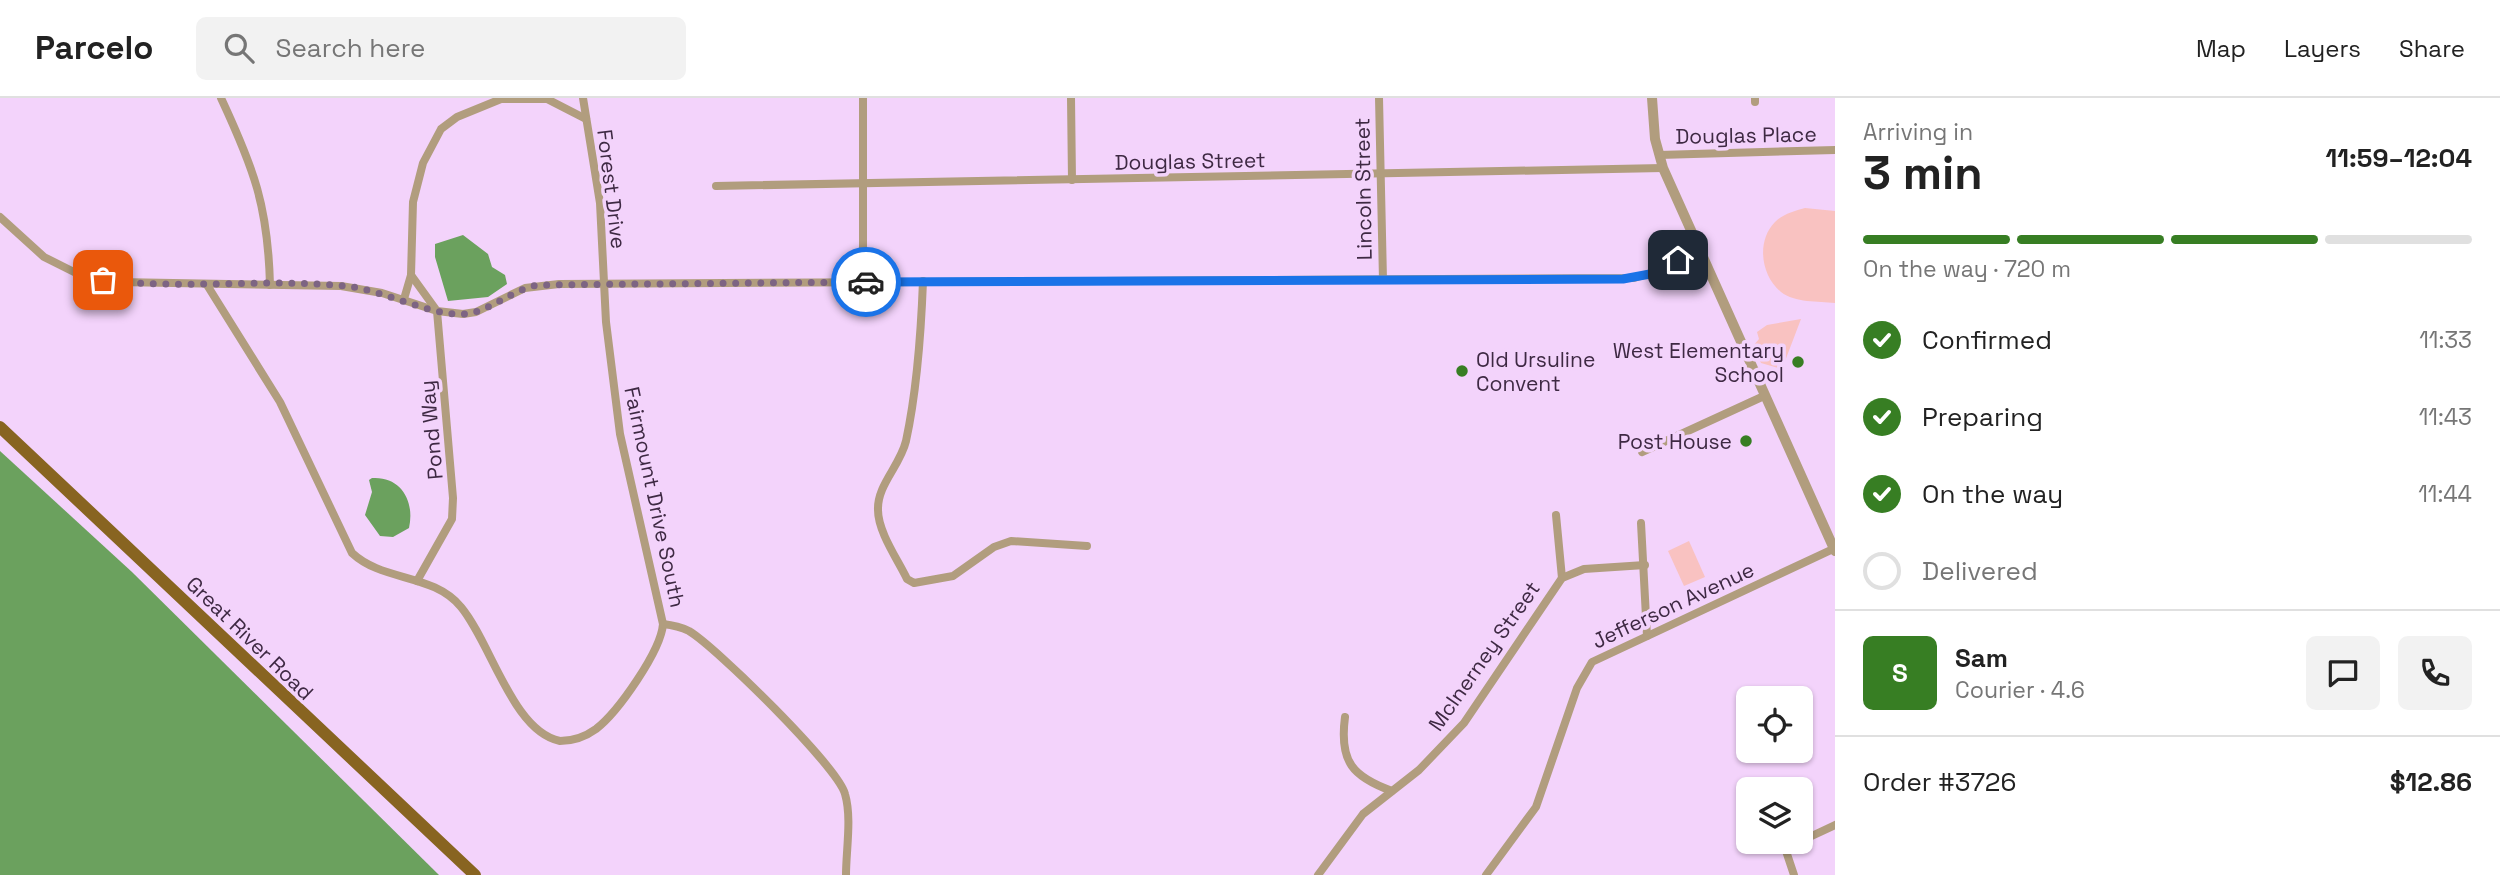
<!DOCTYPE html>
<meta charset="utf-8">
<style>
body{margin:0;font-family:"Space Grotesk",sans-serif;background:#f2f2f2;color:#222;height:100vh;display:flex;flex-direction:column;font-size:26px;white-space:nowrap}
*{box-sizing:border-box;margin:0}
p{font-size:23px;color:#767676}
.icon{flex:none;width:38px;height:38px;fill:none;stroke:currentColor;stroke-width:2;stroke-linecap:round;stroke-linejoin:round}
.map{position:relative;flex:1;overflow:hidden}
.details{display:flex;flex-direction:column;background:#fff;width:665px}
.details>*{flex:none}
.fabs{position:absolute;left:1736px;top:588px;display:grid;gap:14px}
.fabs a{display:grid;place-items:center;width:77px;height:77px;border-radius:10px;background:#fff;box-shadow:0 2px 5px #0004;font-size:35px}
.pin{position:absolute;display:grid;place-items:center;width:60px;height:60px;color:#fff;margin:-30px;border-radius:14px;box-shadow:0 4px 10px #0006}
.courier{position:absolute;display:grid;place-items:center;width:70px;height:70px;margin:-35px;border:5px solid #1a73e8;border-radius:50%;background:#fff;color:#222;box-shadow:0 2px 9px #0007}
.overview em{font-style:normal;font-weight:800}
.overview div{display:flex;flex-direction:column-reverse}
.overview{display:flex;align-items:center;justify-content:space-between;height:119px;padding:0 28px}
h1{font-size:46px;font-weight:800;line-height:52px}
.bar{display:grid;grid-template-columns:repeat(4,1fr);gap:10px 7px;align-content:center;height:84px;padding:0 28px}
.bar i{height:9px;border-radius:5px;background:#e0e0e0}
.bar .selected{background:#377e23}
.bar p{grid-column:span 4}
.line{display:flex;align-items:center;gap:18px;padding:0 28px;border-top:2px solid #e0e0e0}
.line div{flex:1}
.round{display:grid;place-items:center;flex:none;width:74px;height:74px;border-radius:10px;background:#f2f2f2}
ol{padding:0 28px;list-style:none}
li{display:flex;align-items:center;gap:21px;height:77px}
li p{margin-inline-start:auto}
li .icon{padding:7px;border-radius:50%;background:#377e23;color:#fff;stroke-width:4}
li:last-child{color:#767676}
li i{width:38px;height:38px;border:4px solid #e0e0e0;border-radius:50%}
header{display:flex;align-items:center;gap:42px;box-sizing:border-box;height:98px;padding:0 35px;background:#fff;border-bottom:2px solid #e0e0e0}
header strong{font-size:33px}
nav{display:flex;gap:38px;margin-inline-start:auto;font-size:24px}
.search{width:490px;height:63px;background:#f2f2f2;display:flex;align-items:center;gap:18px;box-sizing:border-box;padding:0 24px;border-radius:10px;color:#767676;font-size:26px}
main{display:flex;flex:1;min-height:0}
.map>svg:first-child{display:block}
.green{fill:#f9c2c1}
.water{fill:#6ba15e}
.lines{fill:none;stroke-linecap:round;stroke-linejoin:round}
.minor{stroke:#b19d7e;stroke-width:8}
.tertiary{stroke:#b19d7e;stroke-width:10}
.primary{stroke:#886421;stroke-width:12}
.done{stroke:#7d6483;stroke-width:7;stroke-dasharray:0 12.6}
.route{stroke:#1a73e8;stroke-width:9}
.poi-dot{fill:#377e23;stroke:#f3d3fb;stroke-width:2.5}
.labels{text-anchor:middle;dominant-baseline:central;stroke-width:7;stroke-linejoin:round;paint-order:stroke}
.street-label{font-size:21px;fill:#3e2943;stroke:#f3d3fb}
.poi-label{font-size:21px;fill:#3e2943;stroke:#f3d3fb;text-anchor:end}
</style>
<header>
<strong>Parcelo</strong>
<div class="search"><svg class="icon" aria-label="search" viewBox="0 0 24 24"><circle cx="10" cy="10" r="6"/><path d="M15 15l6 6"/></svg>Search here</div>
<nav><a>Map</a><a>Layers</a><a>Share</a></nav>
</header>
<main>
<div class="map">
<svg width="1835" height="777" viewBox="0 0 1835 777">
<rect width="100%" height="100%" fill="#f3d3fb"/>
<g class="green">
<path d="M1805,110L1835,113V205C1818,203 1795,205 1781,194C1761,178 1756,143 1775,124C1783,116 1794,113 1805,110Z"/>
<path d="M1801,221L1782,271L1761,265L1753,248L1759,241L1757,234L1767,227Z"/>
<path d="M1689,443L1705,479L1684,488L1668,453Z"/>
</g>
<g class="water">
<path d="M463,137L488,156L492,169L505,177L507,186L488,199L448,203L435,159V146Z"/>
<path d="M0,353L132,474L439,777H0Z"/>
<path d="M372,380C401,378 415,403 409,430L393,439L380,438L365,417L372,394L369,382Z"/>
</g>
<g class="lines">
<g class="minor">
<path d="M221,0C254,71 268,108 270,187"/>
<path d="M863,0V184"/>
<path d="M1071,0L1072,82"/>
<path d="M1379,0L1383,182"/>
<path d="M1755,4V0"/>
<path d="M1659,57L1835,52"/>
<path d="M716,88L1663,70"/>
<path d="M0,119L44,159L74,174L118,184L341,188L382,195L437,213L463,216L476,214L525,190L559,186L1634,180L1658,173L1699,152"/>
<path d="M923,183C921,236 917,292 906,343C900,368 877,387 878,412C878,434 898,462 907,481L914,485L953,478L994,449L1011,443L1087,448"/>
<path d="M207,187L280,304L352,455C383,484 433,475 461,509C491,545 513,634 560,643C573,643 585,639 596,631C618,614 661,553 663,526L620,336L606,224L600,105L583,0"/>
<path d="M404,201L411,177"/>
<path d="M1642,354L1764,298"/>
<path d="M1556,417L1562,480"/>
<path d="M1641,425L1647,538"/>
<path d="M417,483L452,421L453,400L437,213L411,177L413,104L423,65L441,31L457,19L501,1H547L586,21"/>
<path d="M663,526C672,527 681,529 689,533C716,549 838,669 845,696C852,720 846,752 846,777"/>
<path d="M1345,619C1339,664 1353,679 1392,693"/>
<path d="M1801,743L1835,727"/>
<path d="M1783,744L1794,777"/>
<path d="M1318,777L1363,716L1419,672L1464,625L1562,480L1584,471L1645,467"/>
<path d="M1486,777L1536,709L1577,590L1592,564L1835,450"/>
</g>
<path class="tertiary" d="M1652,0L1655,41L1663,70L1835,453"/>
<path class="primary" d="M0,329L475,777"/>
</g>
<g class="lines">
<path class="done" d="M103,182C184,192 265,180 345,188C384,192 430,218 464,216C488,215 511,192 538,187L866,184"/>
<path class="route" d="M866,184L1623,181L1650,176L1678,162"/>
</g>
<g class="poi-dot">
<circle cx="1798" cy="264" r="7"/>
<circle cx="1462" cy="273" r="7"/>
<circle cx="1746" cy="343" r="7"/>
</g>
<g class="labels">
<g class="street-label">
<text transform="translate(1746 37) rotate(-1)">Douglas Place</text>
<text transform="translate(1190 63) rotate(-1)">Douglas Street</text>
<text transform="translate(612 91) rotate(83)">Forest Drive</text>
<text transform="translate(1363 91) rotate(-91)">Lincoln Street</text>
<text transform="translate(431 332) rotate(-95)">Pond Way</text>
<text transform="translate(655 399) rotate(78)">Fairmount Drive South</text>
<text transform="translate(1673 507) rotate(-25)">Jefferson Avenue</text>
<text transform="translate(250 540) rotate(44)">Great River Road</text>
<text transform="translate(1484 558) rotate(-55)">McInerney Street</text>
</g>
<g class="poi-label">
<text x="1784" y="252">West Elementary<tspan x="1784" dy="24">School</tspan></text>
<text x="1476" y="261" text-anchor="start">Old Ursuline<tspan x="1476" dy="24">Convent</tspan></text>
<text x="1732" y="343">Post House</text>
</g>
</g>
</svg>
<div class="fabs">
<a><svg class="icon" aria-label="locate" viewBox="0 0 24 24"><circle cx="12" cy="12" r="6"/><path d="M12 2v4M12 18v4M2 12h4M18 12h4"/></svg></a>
<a><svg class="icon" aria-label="layers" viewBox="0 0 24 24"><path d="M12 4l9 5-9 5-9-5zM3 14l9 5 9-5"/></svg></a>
</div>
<div class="pin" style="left:103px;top:182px;background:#ea580c"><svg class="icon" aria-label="bag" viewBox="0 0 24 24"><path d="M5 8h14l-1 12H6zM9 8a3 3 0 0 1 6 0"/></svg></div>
<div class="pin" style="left:1678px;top:162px;background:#1f2937"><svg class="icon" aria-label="home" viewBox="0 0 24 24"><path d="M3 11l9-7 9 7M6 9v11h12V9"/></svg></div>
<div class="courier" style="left:866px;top:184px"><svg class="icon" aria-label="car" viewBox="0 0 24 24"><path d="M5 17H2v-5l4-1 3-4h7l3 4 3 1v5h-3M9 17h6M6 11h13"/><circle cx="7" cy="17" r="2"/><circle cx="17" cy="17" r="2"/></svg></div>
</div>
<section class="details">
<div class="overview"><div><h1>3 min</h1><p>Arriving in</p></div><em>11:59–12:04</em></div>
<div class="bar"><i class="selected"></i><i class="selected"></i><i class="selected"></i><i></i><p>On the way · 720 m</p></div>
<ol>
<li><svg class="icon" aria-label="check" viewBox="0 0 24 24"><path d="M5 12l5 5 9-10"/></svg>Confirmed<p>11:33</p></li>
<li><svg class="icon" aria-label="check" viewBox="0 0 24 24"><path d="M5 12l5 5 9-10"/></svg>Preparing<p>11:43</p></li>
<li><svg class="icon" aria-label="check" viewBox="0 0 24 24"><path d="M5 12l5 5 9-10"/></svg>On the way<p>11:44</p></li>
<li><i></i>Delivered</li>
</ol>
<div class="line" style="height:126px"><b class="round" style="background:#377e23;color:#fff">S</b><div><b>Sam</b><p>Courier · 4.6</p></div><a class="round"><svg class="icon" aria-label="chat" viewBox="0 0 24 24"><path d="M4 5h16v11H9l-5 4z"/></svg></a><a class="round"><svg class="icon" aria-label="phone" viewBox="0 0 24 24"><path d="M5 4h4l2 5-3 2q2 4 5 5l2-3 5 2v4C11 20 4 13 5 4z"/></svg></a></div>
<div class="line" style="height:91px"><div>Order #3726</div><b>$12.86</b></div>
</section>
</main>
